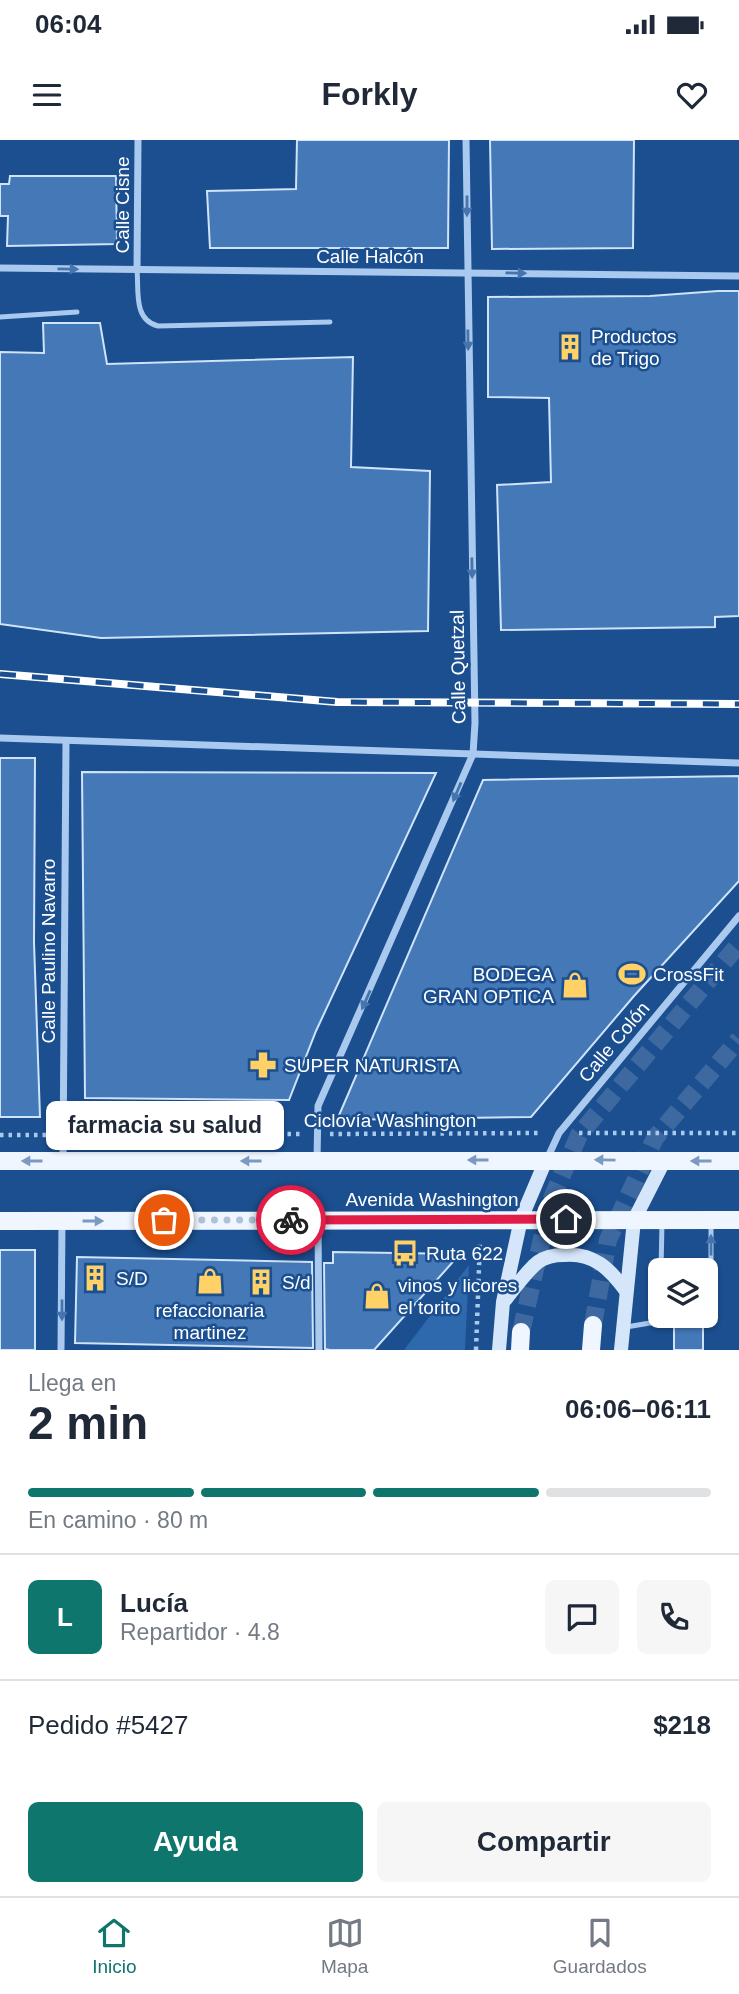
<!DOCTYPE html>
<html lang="es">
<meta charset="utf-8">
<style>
body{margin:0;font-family:Helvetica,sans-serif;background:#f6f6f7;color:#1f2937;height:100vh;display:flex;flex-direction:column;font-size:26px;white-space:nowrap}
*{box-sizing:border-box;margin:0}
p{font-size:23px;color:#747a83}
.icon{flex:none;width:38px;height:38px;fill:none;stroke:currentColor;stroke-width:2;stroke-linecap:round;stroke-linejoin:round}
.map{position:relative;height:1210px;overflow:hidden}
.side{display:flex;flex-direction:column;background:#fff;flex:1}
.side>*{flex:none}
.controls{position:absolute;left:648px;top:1118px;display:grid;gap:14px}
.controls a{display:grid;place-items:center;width:70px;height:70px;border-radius:10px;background:#fff;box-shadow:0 2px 5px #0004;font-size:35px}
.pin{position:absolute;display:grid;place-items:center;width:60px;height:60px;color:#fff;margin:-30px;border:4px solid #fff;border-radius:50%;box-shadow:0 2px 7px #0007}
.courier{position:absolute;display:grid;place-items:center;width:70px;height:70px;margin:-35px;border:5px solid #e11d48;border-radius:50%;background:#fff;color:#222;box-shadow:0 2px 9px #0007}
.bubble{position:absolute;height:49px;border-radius:10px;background:#fff;box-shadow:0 2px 5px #0004;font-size:23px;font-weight:700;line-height:49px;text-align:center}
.overview em{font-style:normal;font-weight:700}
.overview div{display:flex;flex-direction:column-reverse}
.overview{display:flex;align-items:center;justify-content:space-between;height:119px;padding:0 28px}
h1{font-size:46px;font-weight:700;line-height:52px}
.bar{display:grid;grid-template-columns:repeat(4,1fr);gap:10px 7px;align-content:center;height:84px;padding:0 28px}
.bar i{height:9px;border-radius:5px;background:#e0e1e3}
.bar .active{background:#0f766e}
.bar p{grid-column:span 4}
.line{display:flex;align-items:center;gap:18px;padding:0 28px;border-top:2px solid #e0e1e3}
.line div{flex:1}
.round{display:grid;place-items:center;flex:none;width:74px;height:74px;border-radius:10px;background:#f6f6f7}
.primary-button{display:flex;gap:14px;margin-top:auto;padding:14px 28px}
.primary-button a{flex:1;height:80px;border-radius:10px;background:#0f766e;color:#fff;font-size:28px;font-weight:700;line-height:80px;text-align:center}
.primary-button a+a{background:#f6f6f7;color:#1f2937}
.status{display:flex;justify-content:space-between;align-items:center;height:49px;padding:0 35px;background:#fff;direction:ltr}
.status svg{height:19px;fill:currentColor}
header{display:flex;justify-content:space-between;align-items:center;height:91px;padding:0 28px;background:#fff;font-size:32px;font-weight:700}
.tabs{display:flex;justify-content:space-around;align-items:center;height:98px;border-top:2px solid #e0e1e3;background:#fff;font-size:19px;color:#747a83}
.tabs a{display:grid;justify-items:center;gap:4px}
.tabs .active{color:#0f766e}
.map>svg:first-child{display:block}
.green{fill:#2e69ad}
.building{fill:#4478b7;stroke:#cfe3fa;stroke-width:2}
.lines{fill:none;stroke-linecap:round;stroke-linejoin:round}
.primary-tunnel{stroke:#3d69a0;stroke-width:18;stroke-dasharray:18 9;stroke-linecap:butt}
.path{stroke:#a9c9ee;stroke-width:4.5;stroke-dasharray:3.5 5;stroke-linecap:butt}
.service{stroke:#a9c9ee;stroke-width:5}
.minor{stroke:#a9c9ee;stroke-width:7}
.secondary{stroke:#d6e6fa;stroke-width:14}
.primary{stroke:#f0f6ff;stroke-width:18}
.rail-casing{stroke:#fff;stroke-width:8}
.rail{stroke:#1b4f8f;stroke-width:5;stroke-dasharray:16;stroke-linecap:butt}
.oneway{fill:#4674ac}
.oneway2{fill:#7b9ac1}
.done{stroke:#afc1d8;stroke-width:7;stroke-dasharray:0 12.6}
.route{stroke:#e11d48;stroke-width:9}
.labels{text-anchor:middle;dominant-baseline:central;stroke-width:5;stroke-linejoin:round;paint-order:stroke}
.street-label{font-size:19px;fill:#fff;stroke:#1b4f8f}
.poi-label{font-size:19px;fill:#fff;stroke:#1b4f8f;text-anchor:start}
</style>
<div class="status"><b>06:04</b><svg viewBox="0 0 49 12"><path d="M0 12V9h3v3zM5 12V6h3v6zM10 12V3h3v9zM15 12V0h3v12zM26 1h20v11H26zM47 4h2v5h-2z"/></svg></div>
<header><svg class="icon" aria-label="menu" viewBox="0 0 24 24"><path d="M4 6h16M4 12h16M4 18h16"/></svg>Forkly<svg class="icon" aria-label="heart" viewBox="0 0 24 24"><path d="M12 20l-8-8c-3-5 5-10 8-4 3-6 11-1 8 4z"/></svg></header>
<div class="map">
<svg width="739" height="1210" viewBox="0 0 739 1210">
<rect width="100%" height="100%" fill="#1b4f8f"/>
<path class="green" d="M469,1125L465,1210H404Z"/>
<g class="building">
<path d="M297,0H449L448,108H210L207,51L296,49Z"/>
<path d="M490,0H634L633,108L492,109Z"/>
<path d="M10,36H116L117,104L7,106L8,76H0V44H9Z"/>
<path d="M718,151H739V476L715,477V487L501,490L497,345L551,342L549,258L488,257V157L650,156Z"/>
<path d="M43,183H100L107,224L353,217L351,327L430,331L428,491L101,498L0,484V212L44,213Z"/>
<path d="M0,618H35L34,802L40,977H0Z"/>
<path d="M82,632L436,633L316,891L289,960L85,958Z"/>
<path d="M739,636V741L634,856L531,977L337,980L483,640Z"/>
<rect x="0" y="1110" width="35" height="100"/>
<path d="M333,1112L460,1114L374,1210H330L325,1209L324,1123H333Z"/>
<path d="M77,1117L312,1122L313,1208L75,1203Z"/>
<path d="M678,1176L703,1178V1210H674V1184L679,1181Z"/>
</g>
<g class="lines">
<g class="primary-tunnel">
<path d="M593,1185L608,1100L655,998L739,899"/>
<path d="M521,1192L550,1063L579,995L739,804"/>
</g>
<g class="path">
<path d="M579,993H739"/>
<path d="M330,994L542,993"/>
<path d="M0,995H49"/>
<path d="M75,995L304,994"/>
<path d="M476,1210L480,1100"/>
</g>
<g class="service">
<path d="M137,130C139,150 133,180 158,186L330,182"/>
<path d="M0,177L77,172"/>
<path d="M661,1130L662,1083"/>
<path d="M705,1173L711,1172V1083"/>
<path d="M659,1181L660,1166"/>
<path d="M626,1187L674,1179"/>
</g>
<g class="minor">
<path d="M0,128L739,136"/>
<path d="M137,130L138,0"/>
<path d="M0,598L739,623"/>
<path d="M547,1019L559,993L739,776"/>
<path d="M63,1020L66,601"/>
<path d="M317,1020L318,966L473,614L475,583L466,0"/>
<path d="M318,1081L319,1210"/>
<path d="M61,1210L62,1081"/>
</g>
<g class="secondary">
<path d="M506,1159C516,1146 526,1132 538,1122C545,1117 556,1115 564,1115C593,1112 610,1129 626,1151"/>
<path d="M499,1210L503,1162L521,1079L546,1020"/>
<path d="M621,1210L634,1080L664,1021"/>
</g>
<g class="primary">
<path d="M0,1021H739"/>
<path d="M0,1081L739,1080"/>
<path d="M520,1210L521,1192"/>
<path d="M591,1210L593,1185"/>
</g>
<g class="rail-casing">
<path id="rail" d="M0,534L337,562L739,564"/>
</g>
<use href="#rail" class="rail"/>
</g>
<defs><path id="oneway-solid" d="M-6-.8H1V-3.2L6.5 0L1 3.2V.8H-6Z" transform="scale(1.75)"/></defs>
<g class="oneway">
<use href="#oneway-solid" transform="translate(467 66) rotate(90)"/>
<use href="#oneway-solid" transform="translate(68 129) rotate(1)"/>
<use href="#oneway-solid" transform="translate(516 133) rotate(1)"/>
<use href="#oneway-solid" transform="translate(468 200) rotate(89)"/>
<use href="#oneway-solid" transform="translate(472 428) rotate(89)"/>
<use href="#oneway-solid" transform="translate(457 652) rotate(113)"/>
<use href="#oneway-solid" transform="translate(366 860) rotate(114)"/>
<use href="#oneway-solid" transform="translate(711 1105) rotate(-90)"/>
<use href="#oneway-solid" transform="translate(62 1170) rotate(90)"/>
</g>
<g class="oneway2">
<use href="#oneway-solid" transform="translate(478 1020) rotate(180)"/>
<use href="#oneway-solid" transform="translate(605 1020) rotate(-179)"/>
<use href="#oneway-solid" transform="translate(32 1021) rotate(180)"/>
<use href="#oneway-solid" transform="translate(251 1021) rotate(180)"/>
<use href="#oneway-solid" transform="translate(701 1021) rotate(-180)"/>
<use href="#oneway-solid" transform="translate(93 1081)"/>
</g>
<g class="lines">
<path class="done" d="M164,1080H291"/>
<path class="route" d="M291,1080L566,1079"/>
</g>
<defs>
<g id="building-bare" transform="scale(2.1)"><path d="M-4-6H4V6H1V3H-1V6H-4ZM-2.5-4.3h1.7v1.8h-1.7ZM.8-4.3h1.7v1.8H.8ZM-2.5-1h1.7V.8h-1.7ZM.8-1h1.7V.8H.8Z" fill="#ffd166" stroke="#1b4f8f" stroke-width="2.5" paint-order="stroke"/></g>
<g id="stadium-bare" transform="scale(2.1)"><path d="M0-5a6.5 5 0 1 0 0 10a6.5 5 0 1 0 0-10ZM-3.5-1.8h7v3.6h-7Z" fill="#ffd166" stroke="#1b4f8f" stroke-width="2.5" paint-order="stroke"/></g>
<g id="shop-bare" transform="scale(2.1)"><path d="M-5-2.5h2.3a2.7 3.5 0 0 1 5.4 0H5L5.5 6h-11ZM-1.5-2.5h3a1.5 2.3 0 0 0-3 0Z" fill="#ffd166" stroke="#1b4f8f" stroke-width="2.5" paint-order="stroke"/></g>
<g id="pharmacy-bare" transform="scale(2.1)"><path d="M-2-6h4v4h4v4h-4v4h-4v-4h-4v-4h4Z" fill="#ffd166" stroke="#1b4f8f" stroke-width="2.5" paint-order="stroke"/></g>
<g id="bus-bare" transform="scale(2.1)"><path d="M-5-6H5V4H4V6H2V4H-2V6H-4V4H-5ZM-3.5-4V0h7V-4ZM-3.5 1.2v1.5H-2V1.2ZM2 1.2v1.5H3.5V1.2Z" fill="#ffd166" stroke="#1b4f8f" stroke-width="2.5" paint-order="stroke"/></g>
</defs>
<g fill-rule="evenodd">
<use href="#building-bare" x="570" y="207"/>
<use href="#stadium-bare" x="632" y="834"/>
<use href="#shop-bare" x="575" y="845"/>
<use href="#pharmacy-bare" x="263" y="925"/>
<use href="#bus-bare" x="405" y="1113"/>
<use href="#building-bare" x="95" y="1138"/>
<use href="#shop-bare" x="210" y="1141"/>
<use href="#building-bare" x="261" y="1142"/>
<use href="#shop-bare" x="377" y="1156"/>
</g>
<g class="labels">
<g class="street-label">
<text transform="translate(122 65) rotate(-90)">Calle Cisne</text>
<text x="370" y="116">Calle Halcón</text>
<text transform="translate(458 527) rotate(-91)">Calle Quetzal</text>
<text transform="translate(48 811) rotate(-90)">Calle Paulino Navarro</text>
<text transform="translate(614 902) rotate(-50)">Calle Colón</text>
<text x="390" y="980">Ciclovía Washington</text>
<text x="432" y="1059">Avenida Washington</text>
</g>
<g class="poi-label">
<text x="591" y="196">Productos<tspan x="591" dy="22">de Trigo</tspan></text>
<text x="554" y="834" text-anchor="end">BODEGA<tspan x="554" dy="22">GRAN OPTICA</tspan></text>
<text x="653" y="834">CrossFit</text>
<text x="284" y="925">SUPER NATURISTA</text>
<text x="426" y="1113">Ruta 622</text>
<text x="116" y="1138">S/D</text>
<text x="282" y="1142">S/d</text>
<text x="398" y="1145">vinos y licores<tspan x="398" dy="22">el torito</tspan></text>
<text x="210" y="1170" text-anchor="middle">refaccionaria<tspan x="210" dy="22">martinez</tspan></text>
</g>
</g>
</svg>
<div class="controls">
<a><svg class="icon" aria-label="layers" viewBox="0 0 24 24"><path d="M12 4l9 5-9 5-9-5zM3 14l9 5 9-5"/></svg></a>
</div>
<div class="pin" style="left:164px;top:1080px;background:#ea580c"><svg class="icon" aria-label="bag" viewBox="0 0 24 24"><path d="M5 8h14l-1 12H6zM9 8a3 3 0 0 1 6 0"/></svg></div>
<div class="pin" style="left:566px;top:1079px;background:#1f2937"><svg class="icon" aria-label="home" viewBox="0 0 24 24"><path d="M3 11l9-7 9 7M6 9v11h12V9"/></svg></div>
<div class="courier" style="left:291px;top:1080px"><svg class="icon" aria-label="bike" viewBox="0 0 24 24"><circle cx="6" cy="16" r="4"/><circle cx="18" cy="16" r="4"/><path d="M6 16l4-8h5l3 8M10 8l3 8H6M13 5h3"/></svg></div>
<div class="bubble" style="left:46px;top:961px;width:238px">farmacia su salud</div>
</div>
<section class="side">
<div class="overview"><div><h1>2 min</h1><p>Llega en</p></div><em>06:06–06:11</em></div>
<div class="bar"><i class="active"></i><i class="active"></i><i class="active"></i><i></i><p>En camino · 80 m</p></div>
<div class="line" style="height:126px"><b class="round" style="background:#0f766e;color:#fff">L</b><div><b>Lucía</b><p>Repartidor · 4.8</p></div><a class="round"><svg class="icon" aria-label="chat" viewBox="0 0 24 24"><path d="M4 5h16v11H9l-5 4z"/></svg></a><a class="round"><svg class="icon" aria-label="phone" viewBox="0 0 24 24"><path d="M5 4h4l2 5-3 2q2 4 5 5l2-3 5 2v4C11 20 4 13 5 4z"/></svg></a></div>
<div class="line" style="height:91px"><div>Pedido #5427</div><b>$218</b></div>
<div class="primary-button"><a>Ayuda</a><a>Compartir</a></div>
</section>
<nav class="tabs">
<a class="active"><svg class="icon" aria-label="home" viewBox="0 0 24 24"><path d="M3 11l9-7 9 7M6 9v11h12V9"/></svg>Inicio</a>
<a><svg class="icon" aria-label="map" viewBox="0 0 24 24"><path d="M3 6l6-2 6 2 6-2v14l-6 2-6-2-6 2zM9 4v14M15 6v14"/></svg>Mapa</a>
<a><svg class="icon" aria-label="saved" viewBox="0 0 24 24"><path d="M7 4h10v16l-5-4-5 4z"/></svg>Guardados</a>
</nav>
